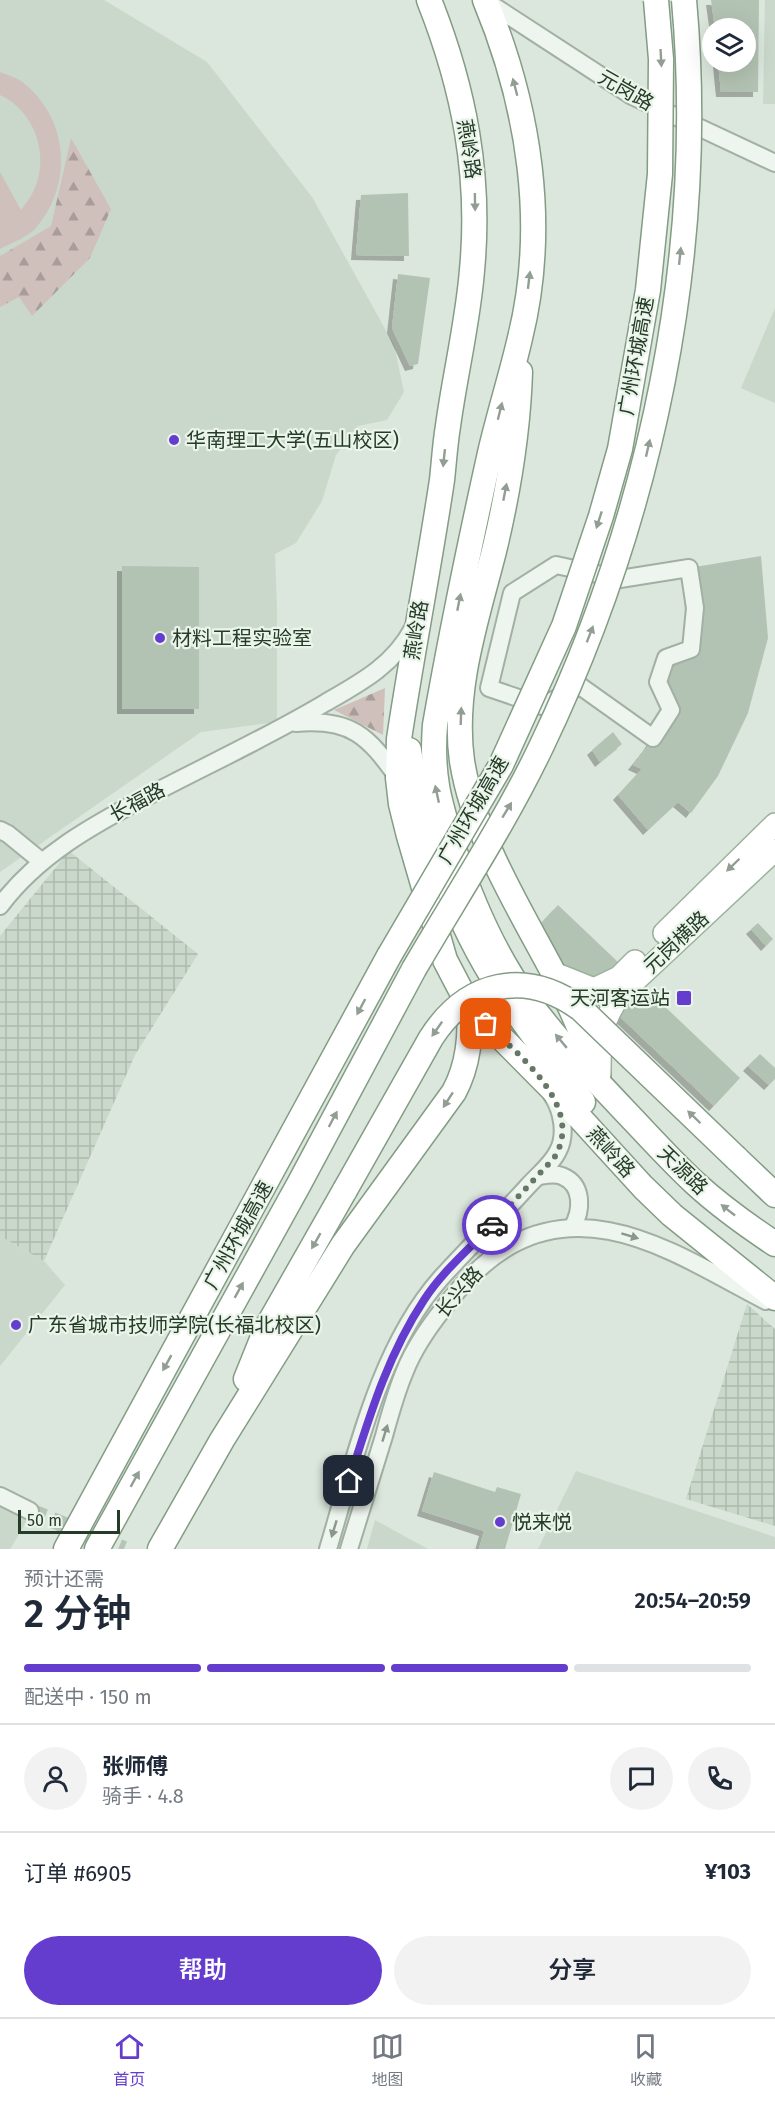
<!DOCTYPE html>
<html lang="zh">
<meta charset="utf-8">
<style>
body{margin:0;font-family:"Fira Sans","Noto Sans SC",sans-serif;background:#f2f2f3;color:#1f2937;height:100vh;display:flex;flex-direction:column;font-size:22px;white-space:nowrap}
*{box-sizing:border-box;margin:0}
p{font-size:20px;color:#747a83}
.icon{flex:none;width:33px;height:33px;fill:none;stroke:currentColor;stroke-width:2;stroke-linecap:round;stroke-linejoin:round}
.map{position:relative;height:1549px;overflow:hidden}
.panel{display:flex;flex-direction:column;background:#fff;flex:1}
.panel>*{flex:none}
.buttons{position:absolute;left:702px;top:18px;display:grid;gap:12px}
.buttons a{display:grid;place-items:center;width:54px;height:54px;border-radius:50%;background:#fff;box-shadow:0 6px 24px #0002;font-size:30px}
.scale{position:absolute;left:18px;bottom:15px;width:102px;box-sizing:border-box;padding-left:6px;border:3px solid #253c27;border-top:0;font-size:16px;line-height:21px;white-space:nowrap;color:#253c27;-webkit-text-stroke:4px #eaf4ea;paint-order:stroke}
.pin{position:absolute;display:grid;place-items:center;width:51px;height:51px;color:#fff;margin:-26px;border-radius:12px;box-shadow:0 3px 9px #0006}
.courier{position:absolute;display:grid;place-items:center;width:60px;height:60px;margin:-30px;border:4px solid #653dce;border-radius:50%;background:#fff;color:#222;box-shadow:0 2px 8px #0007}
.overview em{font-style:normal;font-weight:600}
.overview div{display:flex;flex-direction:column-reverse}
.overview{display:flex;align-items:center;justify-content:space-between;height:102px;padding:0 24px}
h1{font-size:39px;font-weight:600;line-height:45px}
.bar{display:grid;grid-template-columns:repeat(4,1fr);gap:9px 6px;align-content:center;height:72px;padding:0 24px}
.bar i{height:8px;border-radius:4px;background:#e0e1e3}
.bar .current{background:#653dce}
.bar p{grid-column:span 4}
.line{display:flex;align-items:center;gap:15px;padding:0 24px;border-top:2px solid #e0e1e3}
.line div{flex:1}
.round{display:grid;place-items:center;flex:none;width:63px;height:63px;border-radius:32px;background:#f2f2f3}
.primary-button{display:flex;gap:12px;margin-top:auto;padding:12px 24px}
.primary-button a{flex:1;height:69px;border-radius:36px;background:#653dce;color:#fff;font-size:24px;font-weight:600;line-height:69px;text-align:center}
.primary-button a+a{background:#f2f2f3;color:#1f2937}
.dock{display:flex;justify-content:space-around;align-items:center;height:84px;border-top:2px solid #e0e1e3;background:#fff;font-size:16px;color:#747a83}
.dock a{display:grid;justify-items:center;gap:3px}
.dock .current{color:#653dce}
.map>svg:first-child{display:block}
.built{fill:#c9d8ca}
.industrial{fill:url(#industrial-grid)}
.forest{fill:url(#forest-firs)}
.pitch{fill:#d0c0bc}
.building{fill:#b3c3b3;filter:url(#shadow)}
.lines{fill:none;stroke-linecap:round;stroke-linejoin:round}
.minor-tunnel{stroke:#b7c4b8;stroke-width:16;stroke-dasharray:16 8;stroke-linecap:butt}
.minor-casing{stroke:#a1b0a2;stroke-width:20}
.major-casing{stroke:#9bb29b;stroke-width:24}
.highway-casing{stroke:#839c84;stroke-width:27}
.minor{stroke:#eef4ee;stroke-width:16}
.major{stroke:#fff;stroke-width:21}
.highway{stroke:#fff;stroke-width:24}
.highway-bridge-casing{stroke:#839c84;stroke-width:27;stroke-linecap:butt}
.highway-bridge{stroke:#fff;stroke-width:24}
.oneway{fill:#929e93}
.oneway2{fill:#8a988a}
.done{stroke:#657866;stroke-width:6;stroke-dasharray:0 10.8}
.route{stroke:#653dce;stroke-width:8}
.poi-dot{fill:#653dce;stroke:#eaf4ea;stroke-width:2}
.labels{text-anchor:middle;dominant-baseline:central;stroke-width:4.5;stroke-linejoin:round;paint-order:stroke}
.street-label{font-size:20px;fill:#253c27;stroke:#eaf4ea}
.poi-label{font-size:20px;fill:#253c27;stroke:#eaf4ea;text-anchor:start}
</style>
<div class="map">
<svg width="775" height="1549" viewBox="0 0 775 1549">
<defs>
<pattern id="industrial-grid" width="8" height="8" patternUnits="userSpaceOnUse" patternTransform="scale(1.5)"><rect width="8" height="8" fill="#c9d8ca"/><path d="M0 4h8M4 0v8" fill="none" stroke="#acbaae"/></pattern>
<pattern id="forest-firs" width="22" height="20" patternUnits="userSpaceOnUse" patternTransform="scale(1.5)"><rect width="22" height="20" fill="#d0c0bc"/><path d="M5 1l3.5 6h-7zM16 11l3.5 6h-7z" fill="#a99d99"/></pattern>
<filter id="shadow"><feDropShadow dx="-5" dy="5" stdDeviation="0" flood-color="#0004"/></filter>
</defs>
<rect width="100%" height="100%" fill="#dbe6dc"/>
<g class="built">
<path d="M0,0H104L207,62L312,197L394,345L404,392L387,420L358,426L336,455L322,501L296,543L275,554L277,609V722L201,732L0,872Z"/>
<path d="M765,0H775V104H763Z"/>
<path d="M775,308V403L741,388Z"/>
<path d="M0,1236L44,1261L65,1285L0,1366Z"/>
<path d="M576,1471L775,1537V1549H538Z"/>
<path d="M0,1504L27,1521L10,1549H0Z"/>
<path d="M375,1520L428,1549H367Z"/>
</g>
<g class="industrial">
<path d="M69,851L198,954L135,1055L44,1261L0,1236V936Z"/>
<path d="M747,1304L775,1329V1526L686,1499Z"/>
</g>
<g class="forest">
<path d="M71,138L111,209L90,258L32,316L19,297L0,307V256L51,226Z"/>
<path d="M385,688L383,735L334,710Z"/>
</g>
<path class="pitch" d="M0,72C7,75 15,77 21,81C69,117 74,184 36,228C28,237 11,243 0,249V172L21,210C25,204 31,197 34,190C50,156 35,111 0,95Z"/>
<g class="building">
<path d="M711,0H759L758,92H721L718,62H746V28H715Z"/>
<path d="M408,193L409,256L356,255L361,195Z"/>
<path d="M398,274L430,278L418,364L410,366L392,328Z"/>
<path d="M761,556L768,638L748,713L718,776L691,813L678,802L648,830L618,795L642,769L633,765L648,746L671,710L658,682L666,658L691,649L689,568Z"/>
<path d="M122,566L199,567V709H122Z"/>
<path d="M613,732L622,744L600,762L592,750Z"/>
<path d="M558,905L740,1078L714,1106L532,933Z"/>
<path d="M758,923L773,939L766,946L751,929Z"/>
<path d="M760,1054L775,1068V1079L769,1085L748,1066Z"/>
<path d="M434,1472L495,1492L497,1487L521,1494L505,1549H479L484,1531L422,1511Z"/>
</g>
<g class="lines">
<path class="minor-tunnel" d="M30,1511L124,1549"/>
<g class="minor-casing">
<g id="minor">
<path d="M486,1L632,96L775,163"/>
<path d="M556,565L620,579L689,568L695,608L691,649L666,658L658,682L671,710L653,738L580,686L542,706L489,688L512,593Z"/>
<path d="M296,723C351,718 368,736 398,778"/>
<path d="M0,830L8,834L41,861"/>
<path d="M0,906C38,855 93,825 148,796C207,765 268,737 325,703C360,683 394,665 413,628"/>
<path d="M538,1176C546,1175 555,1173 562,1176C584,1185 582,1211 572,1228"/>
<path d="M0,1496L30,1511"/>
<path d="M328,1549C355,1460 378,1349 441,1278C469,1247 500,1217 528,1186C538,1175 552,1164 558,1151C567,1134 562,1110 552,1095"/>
<path d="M349,1549C361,1511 372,1474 384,1436C390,1414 396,1392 405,1371C414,1348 428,1328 443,1309C485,1253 535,1217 609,1231C663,1241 717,1276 766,1301"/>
</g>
</g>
<g class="major-casing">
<g id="major">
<path d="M664,933L775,824"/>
<path d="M554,973L594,989L619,977L635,961"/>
<path d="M600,1075C600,1040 600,1023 621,994L775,850"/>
</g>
</g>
<g class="highway-casing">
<g id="highway">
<path d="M429,0C464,88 481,175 472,270C468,322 455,374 448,426C445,444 444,462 442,480C429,567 412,653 399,739L398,778L401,804L409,836L445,960L468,1004L569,1106L643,1187L672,1215L775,1298"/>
<path d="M485,0C529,106 548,225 520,338C511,377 499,414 490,453C470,543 451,634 435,725C431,775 439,802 454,849C469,894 487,937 512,977C542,1026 584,1067 623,1109C647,1134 670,1160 696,1184C720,1206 748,1226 775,1244"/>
<path d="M520,372C518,432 508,493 494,551C477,618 452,690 462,761C474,836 518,906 553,972C571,1006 585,1040 598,1076"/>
<path d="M409,750C420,823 454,914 492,976C520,1020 553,1060 583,1102"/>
<path d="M736,1158L775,1195"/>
<path d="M246,1379L267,1327L345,1190"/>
<path d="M66,1549L389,956"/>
<path d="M97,1549L299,1184L414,969"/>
<path d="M160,1549L222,1440L343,1245L454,1092C468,1066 472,1034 468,1004"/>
</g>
</g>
<use href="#minor" class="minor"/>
<use href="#major" class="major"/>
<use href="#highway" class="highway"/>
<g class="highway-bridge-casing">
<g id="highway-bridge">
<path d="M389,956L501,765L564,626L601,516L620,449L648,290L660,174L661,59L656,0"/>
<path d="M414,969C457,895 505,823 542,745C651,517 707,253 684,0"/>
<path d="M345,1190L431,1038C467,982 525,968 581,1009L736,1158"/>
</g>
</g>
<use href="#highway-bridge" class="highway-bridge"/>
</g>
<defs><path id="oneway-solid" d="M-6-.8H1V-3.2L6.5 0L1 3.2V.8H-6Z" transform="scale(1.5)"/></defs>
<g class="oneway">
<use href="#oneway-solid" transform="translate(661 58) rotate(87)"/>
<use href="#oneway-solid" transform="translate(515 87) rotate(-105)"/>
<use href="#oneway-solid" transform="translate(475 202) rotate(89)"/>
<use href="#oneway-solid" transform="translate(680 256) rotate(-84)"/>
<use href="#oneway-solid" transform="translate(529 280) rotate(-83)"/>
<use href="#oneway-solid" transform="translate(500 411) rotate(-76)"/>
<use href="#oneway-solid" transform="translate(648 448) rotate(-77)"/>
<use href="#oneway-solid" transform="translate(444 458) rotate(96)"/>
<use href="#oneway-solid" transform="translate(505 492) rotate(-79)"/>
<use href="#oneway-solid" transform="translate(599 520) rotate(108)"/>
<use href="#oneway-solid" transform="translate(459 602) rotate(-79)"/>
<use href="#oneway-solid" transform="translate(590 634) rotate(-69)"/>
<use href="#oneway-solid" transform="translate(461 716) rotate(-88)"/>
<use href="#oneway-solid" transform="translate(437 794) rotate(-102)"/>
<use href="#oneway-solid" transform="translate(507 810) rotate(-59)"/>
<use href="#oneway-solid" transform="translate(733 865) rotate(136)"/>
<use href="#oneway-solid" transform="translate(361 1007) rotate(118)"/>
<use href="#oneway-solid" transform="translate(437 1029) rotate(125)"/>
<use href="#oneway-solid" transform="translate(561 1041) rotate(-130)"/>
<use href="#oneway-solid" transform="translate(448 1100) rotate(123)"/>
<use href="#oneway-solid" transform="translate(694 1117) rotate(-136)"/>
<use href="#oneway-solid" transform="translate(333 1119) rotate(-62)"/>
<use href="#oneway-solid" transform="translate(728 1210) rotate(-142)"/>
<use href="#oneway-solid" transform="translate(316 1241) rotate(120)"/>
<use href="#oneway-solid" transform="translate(239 1290) rotate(-61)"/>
<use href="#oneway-solid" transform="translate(167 1363) rotate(119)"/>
<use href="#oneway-solid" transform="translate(135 1479) rotate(-61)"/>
</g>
<g class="oneway2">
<use href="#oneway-solid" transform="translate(630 1236) rotate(17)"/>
<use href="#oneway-solid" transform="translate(385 1433) rotate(-73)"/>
<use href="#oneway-solid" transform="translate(334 1529) rotate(107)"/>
</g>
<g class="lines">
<path class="done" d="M486,1024C519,1055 586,1107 554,1158L492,1225"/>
<path class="route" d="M349,1481C369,1418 387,1356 424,1300C442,1272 469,1249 492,1225"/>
</g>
<g class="poi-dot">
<circle cx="174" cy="440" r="6"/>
<circle cx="160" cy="638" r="6"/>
<rect x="676" y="990" width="16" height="16" rx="3"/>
<circle cx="16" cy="1325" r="6"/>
<circle cx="500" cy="1522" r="6"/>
</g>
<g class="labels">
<g class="street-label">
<text transform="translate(626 90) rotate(30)">元岗路</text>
<text transform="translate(469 149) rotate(81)">燕岭路</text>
<text transform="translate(636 356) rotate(-80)">广州环城高速</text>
<text transform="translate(416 630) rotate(-81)">燕岭路</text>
<text transform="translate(137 802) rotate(-28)">长福路</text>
<text transform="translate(473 810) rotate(-60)">广州环城高速</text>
<text transform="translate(676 942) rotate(-43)">元岗横路</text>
<text transform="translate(611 1152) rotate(48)">燕岭路</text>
<text transform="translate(683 1170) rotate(44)">天源路</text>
<text transform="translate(238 1235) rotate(-61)">广州环城高速</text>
<text transform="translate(459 1292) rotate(-49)">长兴路</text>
</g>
<g class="poi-label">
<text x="186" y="440">华南理工大学(五山校区)</text>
<text x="172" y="638">材料工程实验室</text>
<text x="670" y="998" text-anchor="end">天河客运站</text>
<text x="28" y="1325">广东省城市技师学院(长福北校区)</text>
<text x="512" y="1522">悦来悦</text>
</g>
</g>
</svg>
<div class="buttons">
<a><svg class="icon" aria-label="layers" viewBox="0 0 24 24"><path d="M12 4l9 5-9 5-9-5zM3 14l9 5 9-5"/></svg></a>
</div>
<div class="scale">50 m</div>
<div class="pin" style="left:486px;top:1024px;background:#ea580c"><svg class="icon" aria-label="bag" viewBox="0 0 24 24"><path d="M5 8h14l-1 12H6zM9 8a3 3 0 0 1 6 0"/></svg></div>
<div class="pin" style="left:349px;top:1481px;background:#1f2937"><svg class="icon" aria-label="home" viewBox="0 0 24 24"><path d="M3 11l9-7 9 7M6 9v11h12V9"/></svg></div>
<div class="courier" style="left:492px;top:1225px"><svg class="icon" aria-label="car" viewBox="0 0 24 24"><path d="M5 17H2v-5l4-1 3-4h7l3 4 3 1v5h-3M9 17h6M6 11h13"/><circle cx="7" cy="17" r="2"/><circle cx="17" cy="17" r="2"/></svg></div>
</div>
<section class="panel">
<div class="overview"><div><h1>2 分钟</h1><p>预计还需</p></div><em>20:54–20:59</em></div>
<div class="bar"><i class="current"></i><i class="current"></i><i class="current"></i><i></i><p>配送中 · 150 m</p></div>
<div class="line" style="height:108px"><a class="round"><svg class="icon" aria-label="person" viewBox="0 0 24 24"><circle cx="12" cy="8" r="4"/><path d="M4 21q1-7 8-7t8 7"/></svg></a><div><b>张师傅</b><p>骑手 · 4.8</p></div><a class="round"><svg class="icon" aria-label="chat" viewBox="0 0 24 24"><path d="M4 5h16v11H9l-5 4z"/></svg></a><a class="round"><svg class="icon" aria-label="phone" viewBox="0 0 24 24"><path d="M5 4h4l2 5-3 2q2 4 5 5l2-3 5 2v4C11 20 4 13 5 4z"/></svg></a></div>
<div class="line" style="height:78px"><div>订单 #6905</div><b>¥103</b></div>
<div class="primary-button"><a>帮助</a><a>分享</a></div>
</section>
<nav class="dock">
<a class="current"><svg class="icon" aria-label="home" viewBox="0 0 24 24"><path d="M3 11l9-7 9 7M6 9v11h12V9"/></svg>首页</a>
<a><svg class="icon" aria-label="map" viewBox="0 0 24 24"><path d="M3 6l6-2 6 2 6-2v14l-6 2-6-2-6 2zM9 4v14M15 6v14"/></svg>地图</a>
<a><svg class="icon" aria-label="saved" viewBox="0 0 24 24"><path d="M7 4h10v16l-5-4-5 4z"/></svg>收藏</a>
</nav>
